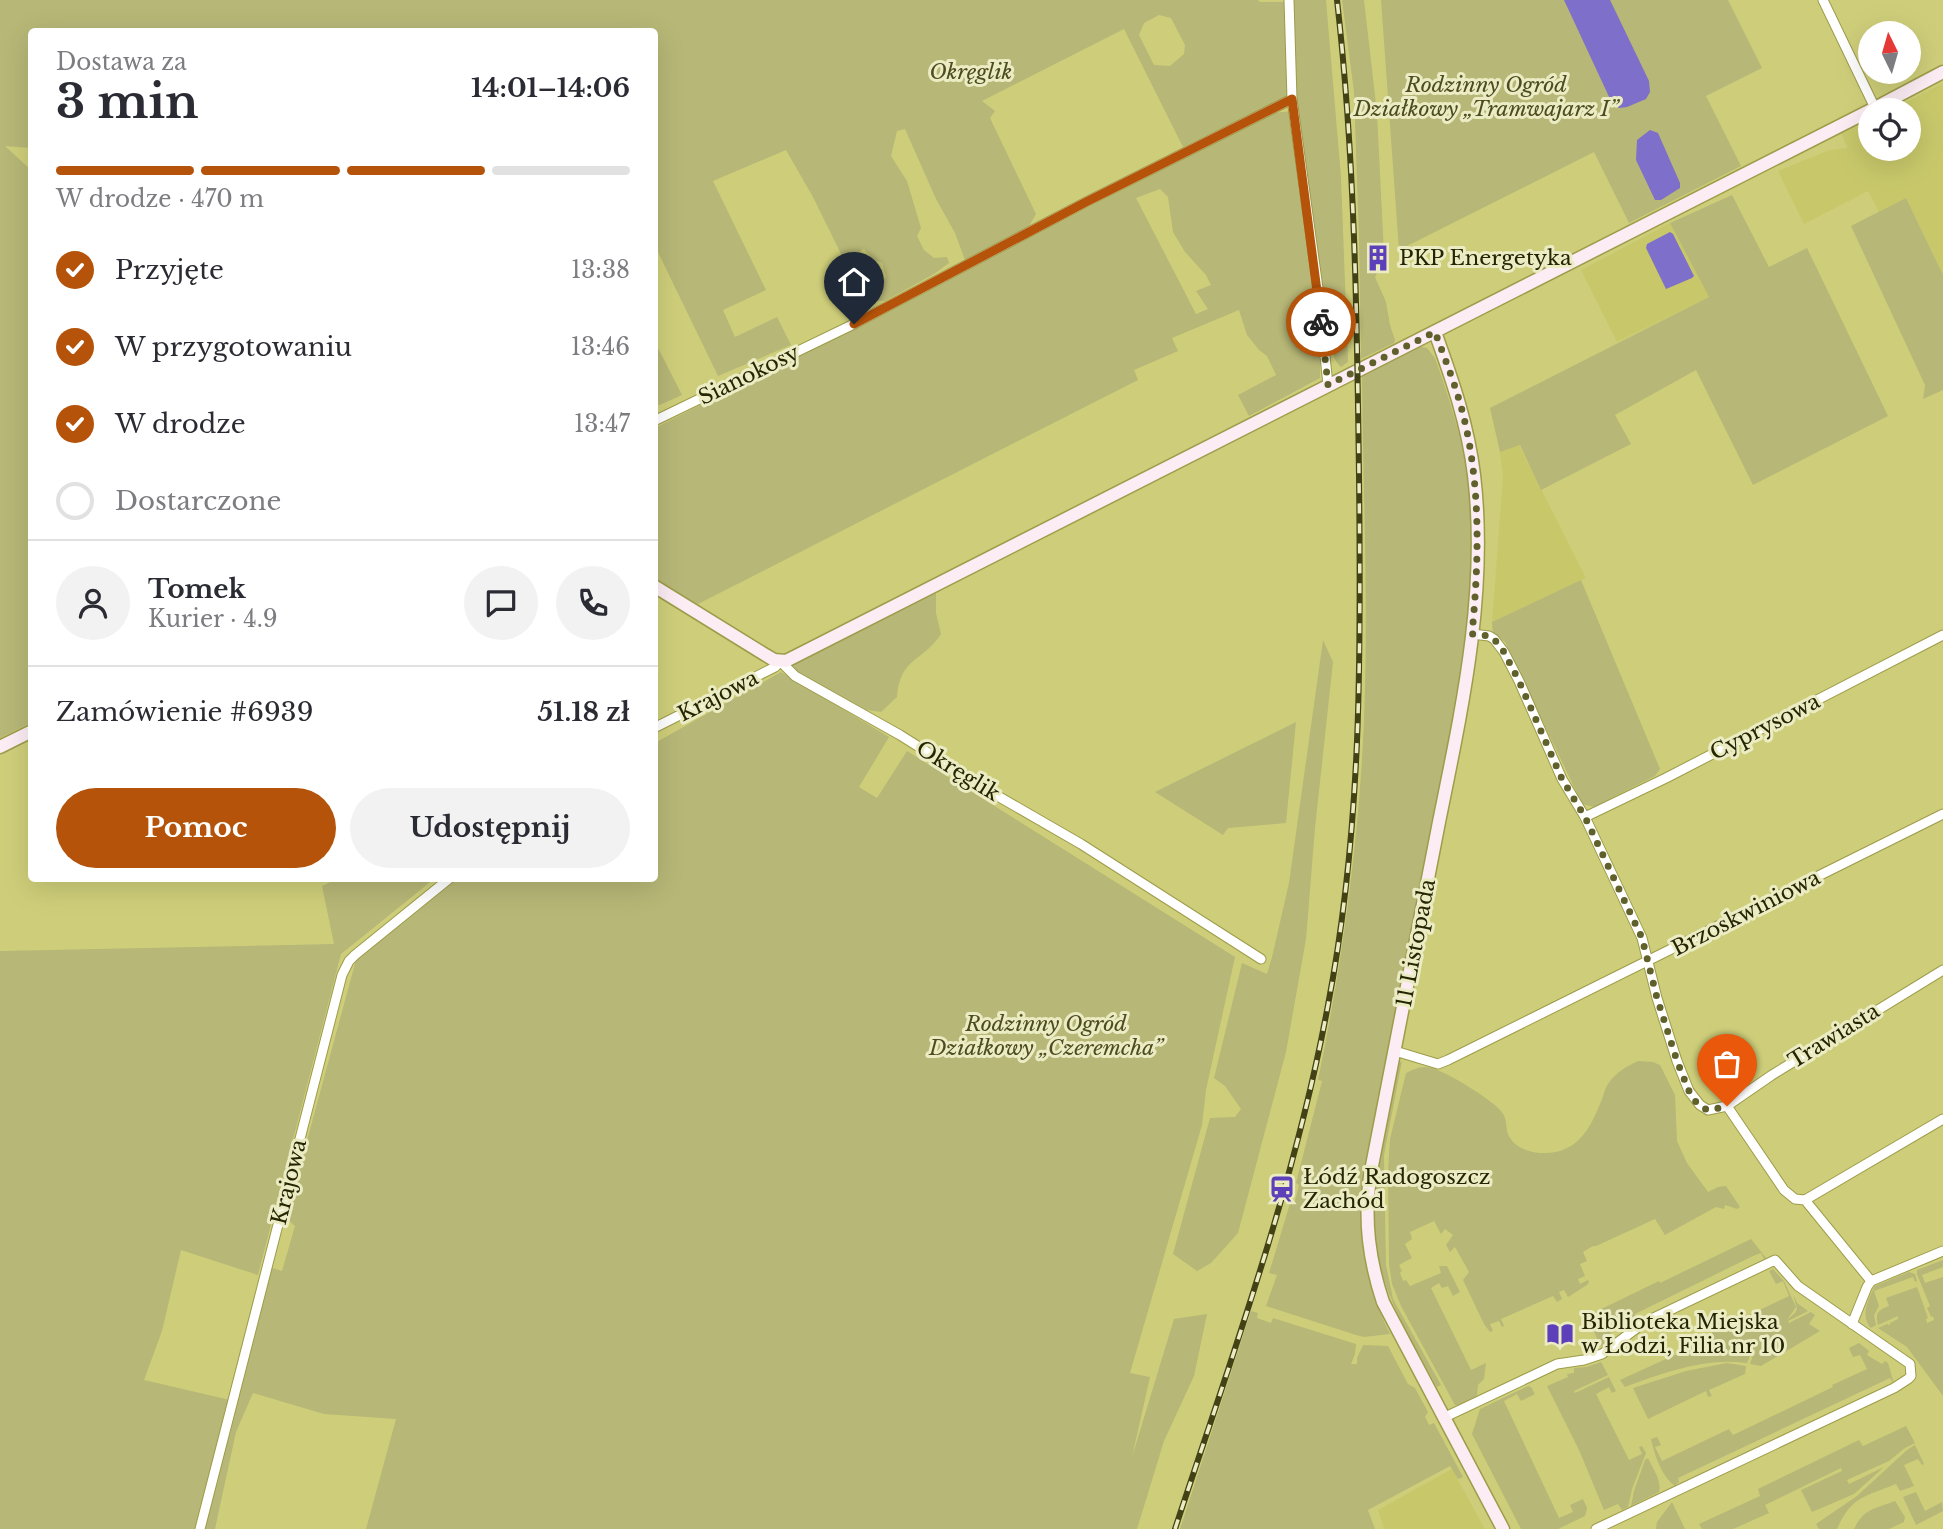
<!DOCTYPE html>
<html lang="pl">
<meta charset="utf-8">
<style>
body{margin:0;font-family:"Libre Baskerville",serif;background:#f2f2f3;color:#2b2b33;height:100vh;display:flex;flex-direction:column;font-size:26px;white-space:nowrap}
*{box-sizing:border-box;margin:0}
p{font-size:23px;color:#7c7c81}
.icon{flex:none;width:38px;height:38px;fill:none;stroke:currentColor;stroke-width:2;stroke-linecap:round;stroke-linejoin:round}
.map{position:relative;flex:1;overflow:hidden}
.panel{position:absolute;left:28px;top:28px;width:630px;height:854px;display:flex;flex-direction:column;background:#fff;border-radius:7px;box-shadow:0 7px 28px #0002}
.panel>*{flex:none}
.needle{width:46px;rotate:355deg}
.tools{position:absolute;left:1858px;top:21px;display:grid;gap:14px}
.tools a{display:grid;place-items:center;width:63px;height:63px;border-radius:50%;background:#fff;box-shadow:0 7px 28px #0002;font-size:35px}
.pin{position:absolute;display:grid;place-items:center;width:60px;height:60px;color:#fff;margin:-72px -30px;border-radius:50% 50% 50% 0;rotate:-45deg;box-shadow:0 0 7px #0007}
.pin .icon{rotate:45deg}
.courier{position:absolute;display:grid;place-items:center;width:70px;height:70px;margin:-35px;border:5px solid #b45309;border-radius:50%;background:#fff;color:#222;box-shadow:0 2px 9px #0007}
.head em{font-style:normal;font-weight:700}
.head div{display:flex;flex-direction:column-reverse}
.head{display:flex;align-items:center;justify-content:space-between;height:119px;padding:0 28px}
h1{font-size:46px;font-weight:700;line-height:52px}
.bar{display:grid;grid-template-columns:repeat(4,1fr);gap:10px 7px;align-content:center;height:84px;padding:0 28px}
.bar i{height:9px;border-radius:5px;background:#e1e1e2}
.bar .selected{background:#b45309}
.bar p{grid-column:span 4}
.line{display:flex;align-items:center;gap:18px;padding:0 28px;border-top:2px solid #e1e1e2}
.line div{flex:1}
.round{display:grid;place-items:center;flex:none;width:74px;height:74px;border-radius:37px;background:#f2f2f3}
ol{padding:0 28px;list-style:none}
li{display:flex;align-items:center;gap:21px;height:77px}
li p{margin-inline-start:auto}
li .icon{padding:7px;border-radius:50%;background:#b45309;color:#fff;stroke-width:4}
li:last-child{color:#7c7c81}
li i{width:38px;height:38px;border:4px solid #e1e1e2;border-radius:50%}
.primary-button{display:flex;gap:14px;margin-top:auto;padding:14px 28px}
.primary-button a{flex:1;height:80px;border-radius:42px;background:#b45309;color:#fff;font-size:28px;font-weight:700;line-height:80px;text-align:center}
.primary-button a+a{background:#f2f2f3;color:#2b2b33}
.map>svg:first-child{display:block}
.built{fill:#c8c86b}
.green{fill:#b7b777;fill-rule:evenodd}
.water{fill:#7d6fca}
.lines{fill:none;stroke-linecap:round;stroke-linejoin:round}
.street-casing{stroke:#9d9c4a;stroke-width:11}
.secondary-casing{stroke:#9d9c4a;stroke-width:15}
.street{stroke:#fff;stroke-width:9}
.secondary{stroke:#fcecf4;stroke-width:12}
.rail-casing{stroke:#424216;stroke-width:6}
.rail{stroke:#ebecc4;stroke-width:3.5;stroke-dasharray:10;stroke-linecap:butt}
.done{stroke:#60602c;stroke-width:7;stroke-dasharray:0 12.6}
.route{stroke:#b45309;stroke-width:9}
.labels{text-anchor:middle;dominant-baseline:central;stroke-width:6;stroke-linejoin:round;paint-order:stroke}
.park-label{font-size:21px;font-style:italic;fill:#4d4c1e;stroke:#ebecc4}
.poi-label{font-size:21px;fill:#252502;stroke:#ebecc4;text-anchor:start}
.street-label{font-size:21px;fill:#252502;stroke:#ebecc4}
</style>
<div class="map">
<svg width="1943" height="1529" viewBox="0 0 1943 1529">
<rect width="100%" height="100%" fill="#cece7a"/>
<g class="built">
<path d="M1943,83V275L1906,198L1879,212L1868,191L1804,224L1778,171L1829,150L1848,148L1841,133L1860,123L1871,121V149H1909V110H1891Z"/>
<path d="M1670,223L1709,297L1617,342L1581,270Z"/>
<path d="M1519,445L1586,578L1492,622L1503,477L1500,452Z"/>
<path d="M1452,1469L1485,1529H1384L1378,1510Z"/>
</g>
<g class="green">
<path d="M0,0H1258L1260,2H1285V0H1326L1341,177L1348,362L1341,367C1327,357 1323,301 1321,283L1313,289L1320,340V378L1249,416L1238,395L1276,375L1267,356L1259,350L1247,335L1239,310L1172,338L1178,351L1134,370L1138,380L696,605L655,578V428L1273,113L1293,111L1291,94L1183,147L1124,29L982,101L995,111L990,118L1036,214L1029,226L965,260L955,233L936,199L905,129L897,131L891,156L907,181L921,228L917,236L924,250L934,258L947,257L949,263L934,274L885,301H873L874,288L886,277L882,263L873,259L864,249L844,260L813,197L786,150L713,181L766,290L723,310L735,337L777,317L791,345L718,376L655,246L654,32H32L31,148L5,146L32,171V722L0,738ZM1159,15L1171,18L1185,45L1184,54L1170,66L1154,65L1139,35L1144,23ZM1160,189L1168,197L1173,232L1185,252L1206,275L1211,285L1196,291L1208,309L1196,314L1136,198Z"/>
<path d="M1342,0H1364L1377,113L1384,254L1374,253L1373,263L1381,265L1375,277L1386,302L1390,325L1395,340L1394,343L1361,359L1359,239L1354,92Z"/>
<path d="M1381,0H1728L1762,68L1706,96L1741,166L1629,223L1594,152L1399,250Z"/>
<path d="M1732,195L1769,267L1807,248L1888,416L1753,485L1696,370L1615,415L1631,444L1541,490L1520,445L1500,452L1490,408L1709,297L1670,223Z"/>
<path d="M1906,198L1943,275V390L1923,399L1925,385L1851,226Z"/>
<path d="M654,340L682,395L655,407H654Z"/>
<path d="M1418,346L1427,348L1435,358C1447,392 1458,425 1465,460C1479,535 1471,614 1459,689L1362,1195C1358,1247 1367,1287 1390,1334L1364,1337L1356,1335L1266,1306L1277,1275L1269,1273L1291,1200L1295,1201L1299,1185L1296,1183L1322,1081L1318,1080C1340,974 1355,868 1362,760C1370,631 1363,502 1362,374Z"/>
<path d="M1581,580L1660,769L1655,776L1594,807L1582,804L1505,642L1493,634L1492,622Z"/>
<path d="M936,590V613L941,634C923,662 900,657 897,697L881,712L867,710L794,671L793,663Z"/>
<path d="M1323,640L1333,662L1315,828L1306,939L1286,1052L1238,1233L1211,1263L1197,1271L1173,1254L1210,1118L1235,1117L1241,1109L1225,1086L1214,1078L1242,963L1267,974L1272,957L1289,883Z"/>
<path d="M781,672L889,737L859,787L877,798L907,751L1235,957L1206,1090L1202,1125L1130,1373L1150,1377L1132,1457L1174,1319L1207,1314L1194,1376L1164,1441L1137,1529H366L396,1419L324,1414L253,1393L236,1432L215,1529H202L269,1267L282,1271L295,1226L286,1218L356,960L457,879L654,878L655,743Z"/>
<path d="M1296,722L1286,823L1228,828L1223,835L1155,792Z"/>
<path d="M337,879H434L341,954L258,1275L181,1250L162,1331L144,1380L230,1400L198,1529H0V951L334,944L322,886Z"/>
<path d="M1402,1061L1384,1155L1386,1265L1393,1299L1441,1385L1437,1387C1420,1356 1401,1325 1388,1291C1360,1215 1383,1141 1398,1064Z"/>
<path d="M1638,1061L1653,1062L1660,1065L1675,1095L1677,1141L1687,1163L1708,1192L1718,1187L1726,1186L1740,1207L1737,1209L1725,1205L1724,1209L1716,1207L1665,1235L1655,1219L1596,1246H1593L1583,1252L1587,1261L1580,1264L1585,1276L1578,1279L1580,1284L1588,1280L1589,1282L1587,1285L1568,1297L1564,1290L1559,1292L1562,1299L1557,1302L1553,1296L1501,1319L1504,1326L1502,1327L1499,1321L1490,1324L1493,1331L1490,1332L1484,1324L1463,1280L1469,1272L1455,1247L1450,1252L1446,1245L1453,1235L1445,1229L1441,1234L1434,1221L1410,1232L1412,1239L1405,1244L1412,1258L1399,1265L1402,1271L1400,1273L1403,1281L1406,1280L1410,1286L1441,1273L1439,1266H1447L1460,1292L1453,1296L1448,1286L1442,1288L1439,1283L1431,1288L1471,1370L1486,1363L1484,1379L1478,1385L1477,1396L1458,1405H1455L1401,1306L1392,1284L1389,1264L1388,1171L1390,1139L1406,1073C1414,1069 1423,1065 1431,1068C1446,1071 1489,1098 1500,1110C1508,1118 1505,1125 1508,1134C1516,1154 1548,1157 1565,1149C1585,1141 1595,1117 1602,1099C1604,1094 1605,1088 1608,1084C1615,1073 1627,1066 1638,1061Z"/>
<path d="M1751,1239L1766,1258L1764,1259L1761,1253L1753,1256L1635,1314L1638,1322L1631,1329L1625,1322L1610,1334L1615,1340L1609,1346L1603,1347L1600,1345L1592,1327L1594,1325L1589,1315L1659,1281L1660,1283Z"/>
<path d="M1943,1260V1267L1922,1275L1925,1283L1943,1277V1396L1907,1347L1878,1328L1887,1324L1890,1325V1323L1898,1319V1316L1878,1325C1875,1313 1878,1310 1889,1306L1886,1298L1917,1287L1928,1318L1926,1319L1927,1323L1934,1320L1933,1316L1931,1317L1927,1308L1930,1306L1917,1274V1270Z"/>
<path d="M1773,1269L1784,1281L1796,1307L1787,1320L1795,1313L1797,1309L1793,1294L1797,1303L1808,1311L1788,1321L1789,1323L1811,1312L1815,1315L1809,1324L1820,1331L1761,1366L1750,1364L1755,1349L1752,1351L1747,1363C1707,1357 1662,1373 1625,1387L1620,1380L1690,1348L1688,1344L1789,1296L1783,1281L1776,1284L1769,1271Z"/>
<path d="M1909,1272L1915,1274L1917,1281L1915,1282L1913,1277L1874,1291L1879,1306L1874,1315L1876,1325L1871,1328C1860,1316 1868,1299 1875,1286Z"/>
<path d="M1251,1311L1258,1313L1257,1318L1271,1323L1273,1318L1356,1344L1355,1354L1351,1364H1357V1358L1363,1345L1388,1346L1408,1384L1415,1388L1428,1412L1425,1417L1429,1425L1434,1423L1463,1477L1458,1479L1450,1466L1368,1510L1375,1529H1180Z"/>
<path d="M1859,1343L1869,1351L1867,1355L1882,1364L1885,1361L1888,1363L1894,1384L1890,1378L1678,1478L1679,1482L1676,1484L1677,1487C1663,1480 1654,1454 1651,1439L1657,1437L1661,1445L1655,1447L1662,1461L1729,1429L1733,1435L1833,1387L1832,1385L1867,1369L1860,1355L1853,1357L1849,1348Z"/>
<path d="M1601,1362L1608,1375L1574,1391L1575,1393L1609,1377L1616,1391L1612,1393L1609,1387L1596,1394L1629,1460L1642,1454L1639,1447L1642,1446L1646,1453L1632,1489L1628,1507L1622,1510L1618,1504L1604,1510L1579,1450L1547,1386L1568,1377L1567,1374L1574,1373V1368L1586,1367Z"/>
<path d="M1727,1363L1746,1366L1745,1374L1709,1390L1712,1396L1708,1397L1706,1391L1648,1419L1633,1388L1686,1371Z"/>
<path d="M1528,1386L1531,1387L1535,1394L1521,1401L1517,1394L1504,1401L1559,1518L1573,1512L1570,1505L1583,1499L1587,1508L1585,1516L1558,1529H1521L1472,1434L1480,1409Z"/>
<path d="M1906,1426L1915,1443L1905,1448L1889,1461L1847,1480L1849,1484L1884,1467L1854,1494L1812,1512L1801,1490L1842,1471L1841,1468L1765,1505L1769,1513L1733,1529H1702L1699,1524L1760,1496L1758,1489L1859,1440L1863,1446Z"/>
<path d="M1915,1445L1924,1464L1922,1465L1918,1459L1904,1465L1914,1486L1900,1491L1896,1484C1864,1497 1852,1496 1837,1529H1819L1816,1524L1857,1496L1907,1450Z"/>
<path d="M1648,1458C1653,1469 1662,1481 1659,1492L1631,1506L1634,1491L1645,1460Z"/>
<path d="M1916,1492L1925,1511L1942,1502L1943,1511L1916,1525L1903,1497Z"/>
<path d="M1895,1501L1905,1517L1904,1522L1889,1529H1854C1864,1508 1875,1509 1895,1501Z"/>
<path d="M1672,1502L1685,1529H1656L1657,1522Z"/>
</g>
<g class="water">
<path d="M1564,0H1610L1649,81L1650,92L1646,99L1627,107L1619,108L1611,101Z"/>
<path d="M1650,130L1658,133L1680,183V188L1661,200H1655L1636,160L1637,140Z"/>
<path d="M1670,232L1673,234L1694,276L1692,278L1666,289L1646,248L1647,244Z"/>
</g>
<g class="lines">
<g class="street-casing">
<g id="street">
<path d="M1289,0L1292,99L1318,288L1328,385"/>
<path d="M1823,0L1875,108"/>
<path d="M654,421L854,324L1086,202L1292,99"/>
<path d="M1472,634L1489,636L1494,639L1504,652L1519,681L1562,779L1585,817L1642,938L1657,998L1677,1061L1689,1091L1700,1105L1708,1110L1727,1106L1772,1075L1943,970"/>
<path d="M654,728L775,667L780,661L795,676L900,735L989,791L1081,844L1261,959"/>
<path d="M1585,817L1666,778L1943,635"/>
<path d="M1395,1051L1438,1064L1448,1060L1943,814"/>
<path d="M1727,1106L1784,1190L1795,1199L1805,1200L1871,1281L1867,1287L1852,1324"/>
<path d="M1805,1200L1943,1119"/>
<path d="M1871,1281L1943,1251"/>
<path d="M1443,1418L1557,1364L1584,1360L1602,1354L1645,1322L1775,1260L1798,1286L1910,1364L1911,1376L1908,1379L1894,1388L1596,1529"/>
<path d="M200,1529L342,975L349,961L355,955L450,878"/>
</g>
</g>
<g class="secondary-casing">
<g id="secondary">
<path d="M1871,110L1943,72"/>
<path d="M1435,332C1452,379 1468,425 1474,475C1488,592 1462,708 1439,822C1416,940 1393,1058 1370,1176C1364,1221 1369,1260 1383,1302L1503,1529"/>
<path d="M654,586L764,654L774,660L786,661L1871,110"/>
<path d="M0,747L32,731"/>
</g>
</g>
<use href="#street" class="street"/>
<use href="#secondary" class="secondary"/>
<g class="rail-casing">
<path id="rail" d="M1175,1529C1232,1356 1295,1184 1328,1005C1362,828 1361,655 1359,476C1357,317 1355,158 1337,0"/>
</g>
<use href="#rail" class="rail"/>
</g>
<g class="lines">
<path class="done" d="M1321,322L1328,385L1435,332C1445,359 1456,386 1463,414C1481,486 1479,560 1472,634L1489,636L1494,639L1504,652L1519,681L1562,779L1585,817L1642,938L1657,998L1677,1061L1689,1091L1696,1102L1705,1109L1711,1110L1727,1106"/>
<path class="route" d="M854,324L1086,202L1292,99L1321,322"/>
</g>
<defs>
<g id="building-bare" transform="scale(2.1)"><path d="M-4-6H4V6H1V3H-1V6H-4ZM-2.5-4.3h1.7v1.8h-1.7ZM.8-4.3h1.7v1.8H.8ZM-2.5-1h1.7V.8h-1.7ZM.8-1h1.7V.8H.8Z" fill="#5d40b9" stroke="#ebecc4" stroke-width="2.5" paint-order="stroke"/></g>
<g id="station-bare" transform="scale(2.1)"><path d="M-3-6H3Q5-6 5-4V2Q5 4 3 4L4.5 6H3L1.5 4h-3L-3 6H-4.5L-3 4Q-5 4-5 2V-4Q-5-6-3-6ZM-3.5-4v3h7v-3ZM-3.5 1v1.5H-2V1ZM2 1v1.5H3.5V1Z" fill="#5d40b9" stroke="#ebecc4" stroke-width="2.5" paint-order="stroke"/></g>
<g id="library-bare" transform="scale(2.1)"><path d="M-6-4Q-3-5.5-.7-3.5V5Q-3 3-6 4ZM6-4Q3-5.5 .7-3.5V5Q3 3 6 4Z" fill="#5d40b9" stroke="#ebecc4" stroke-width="2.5" paint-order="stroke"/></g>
</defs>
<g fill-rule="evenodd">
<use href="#building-bare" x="1378" y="258"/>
<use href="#station-bare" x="1282" y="1189"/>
<use href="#library-bare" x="1560" y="1334"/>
</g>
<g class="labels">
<g class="park-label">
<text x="971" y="72">Okręglik</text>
<text x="1486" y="85">Rodzinny Ogród<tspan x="1486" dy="24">Działkowy „Tramwajarz I”</tspan></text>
<text x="1046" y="1024">Rodzinny Ogród<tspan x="1046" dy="24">Działkowy „Czeremcha”</tspan></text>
</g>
<g class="poi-label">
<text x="1399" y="258">PKP Energetyka</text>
<text x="1303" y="1177">Łódź Radogoszcz<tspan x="1303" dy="24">Zachód</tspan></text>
<text x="1581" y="1322">Biblioteka Miejska<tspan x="1581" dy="24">w Łodzi, Filia nr 10</tspan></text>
</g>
<g class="street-label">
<text transform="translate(749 375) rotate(-26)">Sianokosy</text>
<text transform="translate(718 696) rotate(-27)">Krajowa</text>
<text transform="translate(1765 727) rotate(-27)">Cyprysowa</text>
<text transform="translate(958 771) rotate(32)">Okręglik</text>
<text transform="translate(1746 913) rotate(-27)">Brzoskwiniowa</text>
<text transform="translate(1416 943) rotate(-79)">11 Listopada</text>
<text transform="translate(1834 1036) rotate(-32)">Trawiasta</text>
<text transform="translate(289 1182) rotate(-76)">Krajowa</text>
</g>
</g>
</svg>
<div class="tools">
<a><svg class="needle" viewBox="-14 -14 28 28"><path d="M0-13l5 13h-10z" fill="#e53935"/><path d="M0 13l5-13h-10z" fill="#7c7c81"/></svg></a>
<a><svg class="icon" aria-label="locate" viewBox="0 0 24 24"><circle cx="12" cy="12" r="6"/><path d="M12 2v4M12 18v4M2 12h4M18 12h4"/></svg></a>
</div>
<div class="pin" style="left:1727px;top:1106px;background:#ea580c"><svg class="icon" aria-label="bag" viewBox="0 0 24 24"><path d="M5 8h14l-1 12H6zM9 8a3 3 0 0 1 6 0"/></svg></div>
<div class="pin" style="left:854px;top:324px;background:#1f2937"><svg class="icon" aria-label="home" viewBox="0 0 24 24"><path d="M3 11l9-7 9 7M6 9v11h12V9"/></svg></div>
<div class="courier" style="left:1321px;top:322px"><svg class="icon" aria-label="bike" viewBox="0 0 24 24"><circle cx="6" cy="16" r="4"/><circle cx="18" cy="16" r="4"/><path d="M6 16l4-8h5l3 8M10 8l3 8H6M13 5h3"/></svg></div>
<section class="panel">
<div class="head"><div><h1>3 min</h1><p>Dostawa za</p></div><em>14:01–14:06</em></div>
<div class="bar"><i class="selected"></i><i class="selected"></i><i class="selected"></i><i></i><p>W drodze · 470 m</p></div>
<ol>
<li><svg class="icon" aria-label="check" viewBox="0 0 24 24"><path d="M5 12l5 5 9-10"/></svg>Przyjęte<p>13:38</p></li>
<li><svg class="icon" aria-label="check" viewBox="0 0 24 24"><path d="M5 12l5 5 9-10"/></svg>W przygotowaniu<p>13:46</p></li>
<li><svg class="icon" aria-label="check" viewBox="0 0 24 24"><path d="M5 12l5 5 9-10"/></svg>W drodze<p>13:47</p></li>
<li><i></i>Dostarczone</li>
</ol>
<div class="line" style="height:126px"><a class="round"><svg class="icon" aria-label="person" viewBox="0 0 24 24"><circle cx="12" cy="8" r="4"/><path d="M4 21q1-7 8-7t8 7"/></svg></a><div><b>Tomek</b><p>Kurier · 4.9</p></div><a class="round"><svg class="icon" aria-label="chat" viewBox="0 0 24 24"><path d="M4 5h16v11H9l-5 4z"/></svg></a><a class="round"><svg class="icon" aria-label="phone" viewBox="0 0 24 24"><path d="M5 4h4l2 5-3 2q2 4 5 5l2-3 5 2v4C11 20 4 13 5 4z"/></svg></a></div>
<div class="line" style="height:91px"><div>Zamówienie #6939</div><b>51.18 zł</b></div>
<div class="primary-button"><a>Pomoc</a><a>Udostępnij</a></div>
</section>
</div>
